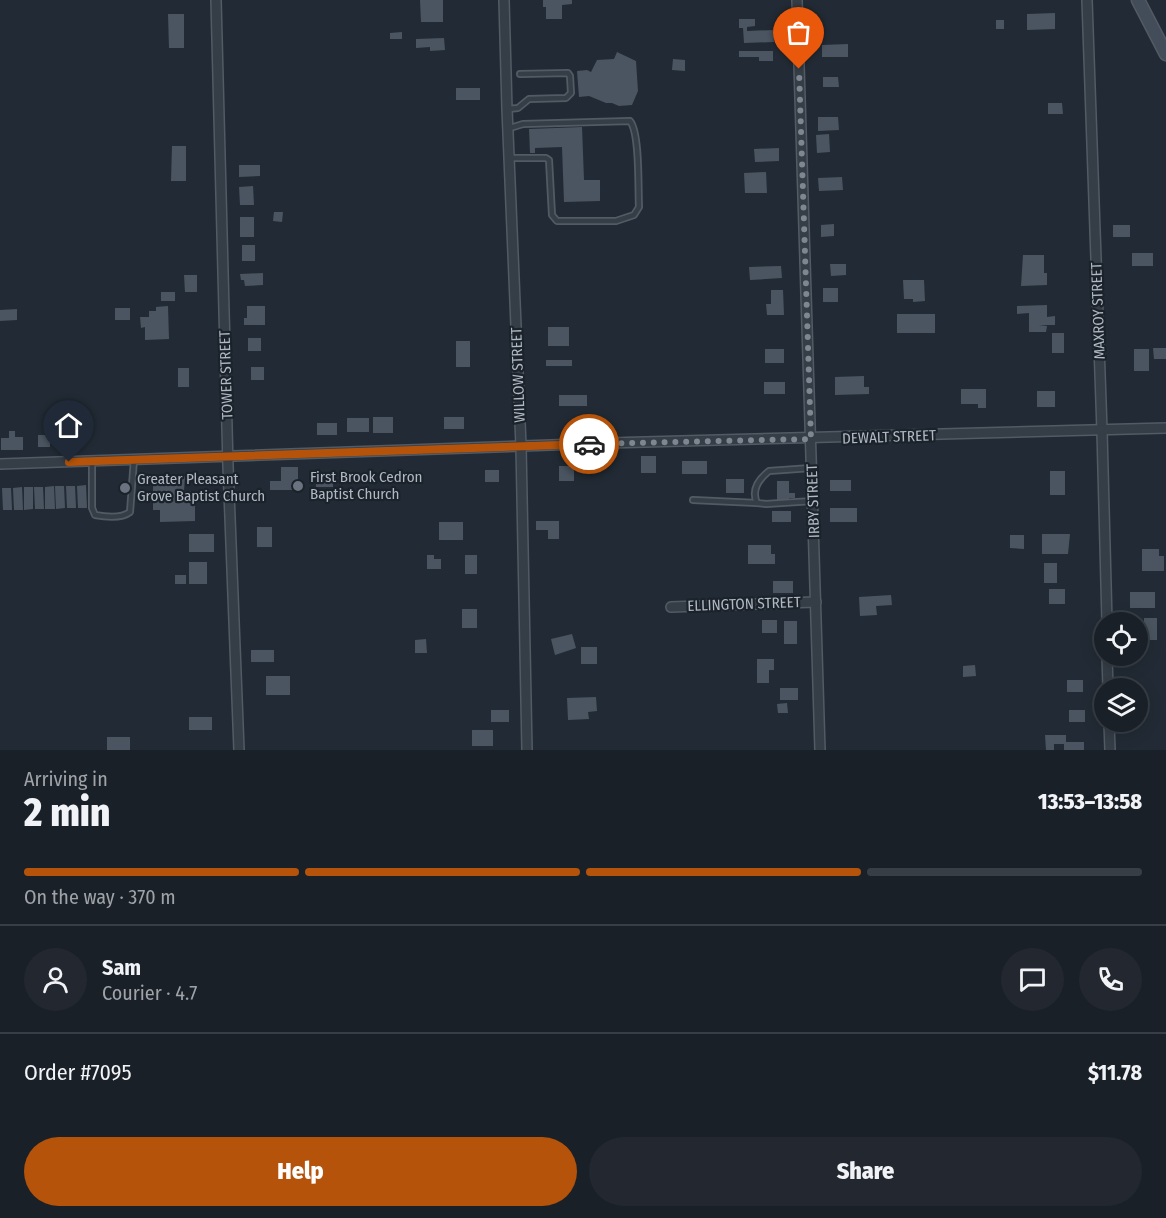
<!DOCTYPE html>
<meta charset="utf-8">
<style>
body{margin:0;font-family:"Fira Sans Condensed",sans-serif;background:#232830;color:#f1f3f6;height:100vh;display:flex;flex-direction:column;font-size:22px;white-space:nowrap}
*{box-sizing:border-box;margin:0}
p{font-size:20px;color:#9fa3a8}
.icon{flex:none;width:33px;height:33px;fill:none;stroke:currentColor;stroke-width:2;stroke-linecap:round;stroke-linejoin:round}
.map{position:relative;height:750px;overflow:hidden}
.panel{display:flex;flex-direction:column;background:#1a2028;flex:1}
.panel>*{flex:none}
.tools{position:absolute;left:1094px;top:612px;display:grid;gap:12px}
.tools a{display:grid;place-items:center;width:54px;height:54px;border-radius:50%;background:#1a2028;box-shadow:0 3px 15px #0003,0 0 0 2px #383e45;font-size:30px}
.pin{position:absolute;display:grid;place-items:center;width:51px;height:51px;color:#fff;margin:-62px -26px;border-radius:50% 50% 50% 0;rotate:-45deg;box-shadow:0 0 6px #0007}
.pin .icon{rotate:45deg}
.courier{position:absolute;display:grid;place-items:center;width:60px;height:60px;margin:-30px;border:4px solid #b45309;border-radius:50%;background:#fff;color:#222;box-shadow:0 2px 8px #0007}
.summary em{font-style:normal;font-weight:800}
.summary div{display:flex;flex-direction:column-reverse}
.summary{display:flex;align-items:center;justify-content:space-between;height:102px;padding:0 24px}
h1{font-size:39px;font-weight:800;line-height:45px}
.bar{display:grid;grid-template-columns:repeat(4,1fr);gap:9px 6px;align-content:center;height:72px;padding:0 24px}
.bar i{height:8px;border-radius:4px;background:#383e45}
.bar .active{background:#b45309}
.bar p{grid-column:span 4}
.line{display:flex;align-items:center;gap:15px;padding:0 24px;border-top:2px solid #383e45}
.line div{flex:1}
.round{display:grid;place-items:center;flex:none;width:63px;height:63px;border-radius:32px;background:#232830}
.primary-button{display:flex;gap:12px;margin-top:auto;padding:12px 24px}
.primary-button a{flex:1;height:69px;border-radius:36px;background:#b45309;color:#fff;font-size:24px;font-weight:800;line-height:69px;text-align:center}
.primary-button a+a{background:#232830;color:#f1f3f6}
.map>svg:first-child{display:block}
.building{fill:#4a5561}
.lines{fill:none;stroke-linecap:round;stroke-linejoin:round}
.lane-casing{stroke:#525b64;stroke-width:8}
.street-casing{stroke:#525b64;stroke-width:12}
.secondary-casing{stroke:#525b64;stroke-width:15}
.lane{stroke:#353d46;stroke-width:4.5}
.street{stroke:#353d46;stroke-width:9}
.secondary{stroke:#434c59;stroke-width:12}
.done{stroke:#7e8791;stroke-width:6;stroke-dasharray:0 10.8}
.route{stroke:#b45309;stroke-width:8}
.worship-dot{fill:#6b7280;stroke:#1b222a;stroke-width:2}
.labels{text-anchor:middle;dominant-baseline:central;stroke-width:4.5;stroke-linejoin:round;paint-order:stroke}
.street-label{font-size:15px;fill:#afb8c3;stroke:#1b222a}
.poi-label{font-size:15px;fill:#afb8c3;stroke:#1b222a;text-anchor:start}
</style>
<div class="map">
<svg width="1166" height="750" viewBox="0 0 1166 750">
<rect width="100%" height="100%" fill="#222b35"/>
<g class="building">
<path d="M420,0H443V22H421Z"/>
<path d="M543,0H572V4L562,5V19H546V7H543Z"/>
<path d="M1055,13V29L1027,30V14Z"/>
<path d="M168,14H184V48H169Z"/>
<path d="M739,19H755V26L747,27V31L773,30L774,42L744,43L743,28H739Z"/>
<rect x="996" y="20" width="8" height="9"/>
<path d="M402,32V39H390V33Z"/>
<path d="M444,38L445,50L430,51V47L416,48V39Z"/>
<path d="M848,44V57H822V45Z"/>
<path d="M739,51H773V61H759V57H739Z"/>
<path d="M617,52L636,61L638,91L632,105L619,106L612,103H606L589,96L579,97L577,71L587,70L591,72L597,60L614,59Z"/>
<path d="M673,59L685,60V71L672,70Z"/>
<path d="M823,77H838L839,87H823Z"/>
<rect x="456" y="88" width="24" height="12"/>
<path d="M1048,103H1062L1063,114H1048Z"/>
<path d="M818,117H838L839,130L818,131Z"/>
<path d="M582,127L584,180H600V201L564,202L562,147L535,148V153H530L529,129Z"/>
<path d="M829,134L830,152L817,153L816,135Z"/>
<path d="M172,146H186V181H171Z"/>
<path d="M779,148V161L755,162L754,149Z"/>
<path d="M239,165H260V176L239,177Z"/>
<path d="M766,172L767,193H745L744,173Z"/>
<path d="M842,177L843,190L819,191L818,178Z"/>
<path d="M253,186L254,205H240L239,187Z"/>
<path d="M274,212H283L282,222L273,221Z"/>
<rect x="240" y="217" width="14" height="20"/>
<path d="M834,224V236L821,237V225Z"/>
<rect x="1113" y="225" width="17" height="12"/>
<rect x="242" y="245" width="13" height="16"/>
<rect x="1132" y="253" width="21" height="13"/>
<path d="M1023,255H1044V273H1047V285L1021,286Z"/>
<path d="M830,264H846V275L831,276Z"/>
<path d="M781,266L782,278L750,280L749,267Z"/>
<path d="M263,273V285L245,286L244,280H241L240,274Z"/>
<path d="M184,275H197V292H185Z"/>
<path d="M903,280H924L925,301L913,302V299H904Z"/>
<rect x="823" y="288" width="15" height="14"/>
<path d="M771,290H783L784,315H767L766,304H771Z"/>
<rect x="161" y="292" width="14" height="9"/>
<path d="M1047,305V317L1055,316V325H1039L1047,326L1046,332H1029V313L1017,314V306Z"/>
<path d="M168,306L169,339L145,340V327L141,328L140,317H149V311H156V307Z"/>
<path d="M247,306H265V325H244V318H247Z"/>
<rect x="115" y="308" width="15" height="12"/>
<path d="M17,309V320L0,321V310Z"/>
<rect x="897" y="314" width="38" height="19"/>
<rect x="548" y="327" width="21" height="19"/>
<rect x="1052" y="333" width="12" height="20"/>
<rect x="248" y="338" width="13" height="13"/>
<rect x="456" y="341" width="14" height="26"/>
<path d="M1153,348H1166V359H1154Z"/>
<rect x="765" y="349" width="19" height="14"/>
<rect x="1134" y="349" width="15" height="22"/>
<rect x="546" y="360" width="26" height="6"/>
<rect x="251" y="367" width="13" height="13"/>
<rect x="178" y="368" width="11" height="19"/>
<path d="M864,376V387H869V394L835,395V377Z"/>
<rect x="764" y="382" width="21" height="12"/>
<path d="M961,389H986V408H978V404H961Z"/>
<rect x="1037" y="391" width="18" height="16"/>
<rect x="559" y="395" width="28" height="11"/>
<rect x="373" y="417" width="20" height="16"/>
<rect x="444" y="417" width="20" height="12"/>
<rect x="347" y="418" width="22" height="14"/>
<rect x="317" y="423" width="20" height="12"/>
<path d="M9,431H15V437H23V450H1V438H9Z"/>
<rect x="38" y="435" width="12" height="12"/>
<rect x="641" y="456" width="15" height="17"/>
<rect x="682" y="461" width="25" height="13"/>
<rect x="559" y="466" width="15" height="15"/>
<path d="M281,467H298V490H270V481H281Z"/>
<rect x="485" y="470" width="14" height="12"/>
<rect x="1050" y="471" width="15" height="24"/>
<rect x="316" y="474" width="17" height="13"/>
<path d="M153,476H185L184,491H191V505H195V521L160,522V510H153Z"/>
<rect x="726" y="479" width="18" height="14"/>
<rect x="830" y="480" width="21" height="11"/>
<path d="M777,481H789V493H795V498H789V501H777Z"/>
<path d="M86,485L87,508H78L77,486Z"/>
<path d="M54,486L55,509H45V487Z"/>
<path d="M55,486H64L65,508L56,509Z"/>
<path d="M66,486H75L76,508H67Z"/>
<path d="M22,487L23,510H14L13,488Z"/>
<path d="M24,487H33V509L24,510Z"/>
<path d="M34,487H43L44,509H35Z"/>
<path d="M2,488H11L12,510H3Z"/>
<rect x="830" y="508" width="27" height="14"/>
<rect x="772" y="511" width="19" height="11"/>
<path d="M536,521H559V539H548V530H536Z"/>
<rect x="439" y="522" width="24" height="18"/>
<rect x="257" y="527" width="15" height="20"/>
<rect x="189" y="534" width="25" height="18"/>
<path d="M1042,534H1070L1068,554H1042Z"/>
<path d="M1010,535H1024V549L1010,548Z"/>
<path d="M748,545H771V554H775V564H748Z"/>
<path d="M1142,549H1159V556H1164V571H1142Z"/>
<path d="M427,555H434V559H441V569H427Z"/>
<rect x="465" y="555" width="12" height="19"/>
<rect x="189" y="562" width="18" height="22"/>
<rect x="1044" y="563" width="13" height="20"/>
<rect x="175" y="575" width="11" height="9"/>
<rect x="773" y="581" width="20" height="12"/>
<rect x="1049" y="589" width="16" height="15"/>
<rect x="1130" y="592" width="25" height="16"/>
<path d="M891,595L892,605L876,606L877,615L860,616L859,597Z"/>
<rect x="462" y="609" width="15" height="19"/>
<rect x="1144" y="618" width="13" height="22"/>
<rect x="762" y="620" width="15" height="13"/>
<rect x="784" y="621" width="13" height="23"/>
<path d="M572,634L576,648L555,655L551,639Z"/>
<path d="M426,639L427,653H415V640Z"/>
<rect x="581" y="647" width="16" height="17"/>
<rect x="251" y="650" width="23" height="12"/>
<path d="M757,659H774V670H769V683H757Z"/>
<path d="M975,665L976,676L963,677V666Z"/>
<rect x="266" y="676" width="24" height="19"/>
<rect x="1067" y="680" width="16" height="12"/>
<rect x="780" y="688" width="18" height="12"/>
<path d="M596,697L597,711L588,712L589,719L568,720L567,698Z"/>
<path d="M787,703L788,713H778L777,704Z"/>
<rect x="491" y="710" width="18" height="12"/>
<rect x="1069" y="710" width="16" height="12"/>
<rect x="189" y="717" width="23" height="13"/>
<rect x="472" y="730" width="21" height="16"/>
<path d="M1045,735H1066V742H1084V750H1064V744H1054V750H1046Z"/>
<rect x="107" y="737" width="23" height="13"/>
</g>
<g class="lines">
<g class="lane-casing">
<g id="lane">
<path d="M507,109L518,108L529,99L566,98L571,93L570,76L568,73L520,74"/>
<path d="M507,129L523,124L630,121C640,133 638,189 639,207L634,215L616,221H557L552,215L549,160L546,158H510"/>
<path d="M92,461V508L95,515C106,517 121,519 130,512L134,459"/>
<path d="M811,468L769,471C759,479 751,490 757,503L766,504L813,501"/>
<path d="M693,500L757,503"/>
</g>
</g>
<g class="street-casing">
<g id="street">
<path d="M216,0L228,466L239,750"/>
<path d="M504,0L507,109L521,446L527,750"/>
<path d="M797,0L820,750"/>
<path d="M1087,0L1102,431L1107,622"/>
<path d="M0,464L608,443L1166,428"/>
<path d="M671,607L816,602"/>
<path d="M1107,656L1108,688"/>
<path d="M1109,722L1110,750"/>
</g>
</g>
<g class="secondary-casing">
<path id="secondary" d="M1138,0L1166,54"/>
</g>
<use href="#lane" class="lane"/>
<use href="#street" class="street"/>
<use href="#secondary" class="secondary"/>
</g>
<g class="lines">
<path class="done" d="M589,444L811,439L799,69"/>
<path class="route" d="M69,462L589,444"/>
</g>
<g class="worship-dot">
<circle cx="298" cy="486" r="6"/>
<circle cx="125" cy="488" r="6"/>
</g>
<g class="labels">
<g class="street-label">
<text transform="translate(1098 311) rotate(-92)">MAXROY STREET</text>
<text transform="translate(226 375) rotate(-92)">TOWER STREET</text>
<text transform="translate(518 375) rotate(-92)">WILLOW STREET</text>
<text transform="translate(889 437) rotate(-2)">DEWALT STREET</text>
<text transform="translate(813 501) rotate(-92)">IRBY STREET</text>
<text transform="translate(744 604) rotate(-2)">ELLINGTON STREET</text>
</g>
<g class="poi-label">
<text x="310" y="477">First Brook Cedron<tspan x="310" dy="17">Baptist Church</tspan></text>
<text x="137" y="479">Greater Pleasant<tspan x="137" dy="17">Grove Baptist Church</tspan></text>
</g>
</g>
</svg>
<div class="tools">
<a><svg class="icon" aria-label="locate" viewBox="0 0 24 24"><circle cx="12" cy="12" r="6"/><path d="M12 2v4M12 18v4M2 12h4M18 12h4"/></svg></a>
<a><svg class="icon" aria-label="layers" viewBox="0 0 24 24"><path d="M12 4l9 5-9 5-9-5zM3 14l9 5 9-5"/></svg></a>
</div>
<div class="pin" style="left:799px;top:69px;background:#ea580c"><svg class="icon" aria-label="bag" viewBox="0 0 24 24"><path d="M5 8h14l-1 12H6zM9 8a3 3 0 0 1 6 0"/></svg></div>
<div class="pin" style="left:69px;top:462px;background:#1f2937"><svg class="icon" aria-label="home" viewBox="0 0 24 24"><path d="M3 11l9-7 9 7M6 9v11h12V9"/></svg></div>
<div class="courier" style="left:589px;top:444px"><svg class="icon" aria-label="car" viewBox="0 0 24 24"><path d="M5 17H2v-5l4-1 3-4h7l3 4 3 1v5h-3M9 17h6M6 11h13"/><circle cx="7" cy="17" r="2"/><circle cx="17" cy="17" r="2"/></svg></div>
</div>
<section class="panel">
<div class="summary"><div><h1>2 min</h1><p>Arriving in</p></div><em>13:53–13:58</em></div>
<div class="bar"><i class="active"></i><i class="active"></i><i class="active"></i><i></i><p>On the way · 370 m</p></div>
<div class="line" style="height:108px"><a class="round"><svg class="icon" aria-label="person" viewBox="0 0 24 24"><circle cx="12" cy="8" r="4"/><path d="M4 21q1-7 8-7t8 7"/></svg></a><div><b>Sam</b><p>Courier · 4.7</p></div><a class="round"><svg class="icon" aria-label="chat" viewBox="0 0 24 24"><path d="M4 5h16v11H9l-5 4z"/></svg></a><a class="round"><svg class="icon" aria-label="phone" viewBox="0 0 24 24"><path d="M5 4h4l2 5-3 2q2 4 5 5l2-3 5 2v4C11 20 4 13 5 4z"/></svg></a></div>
<div class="line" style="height:78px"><div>Order #7095</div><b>$11.78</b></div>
<div class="primary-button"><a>Help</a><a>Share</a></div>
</section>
